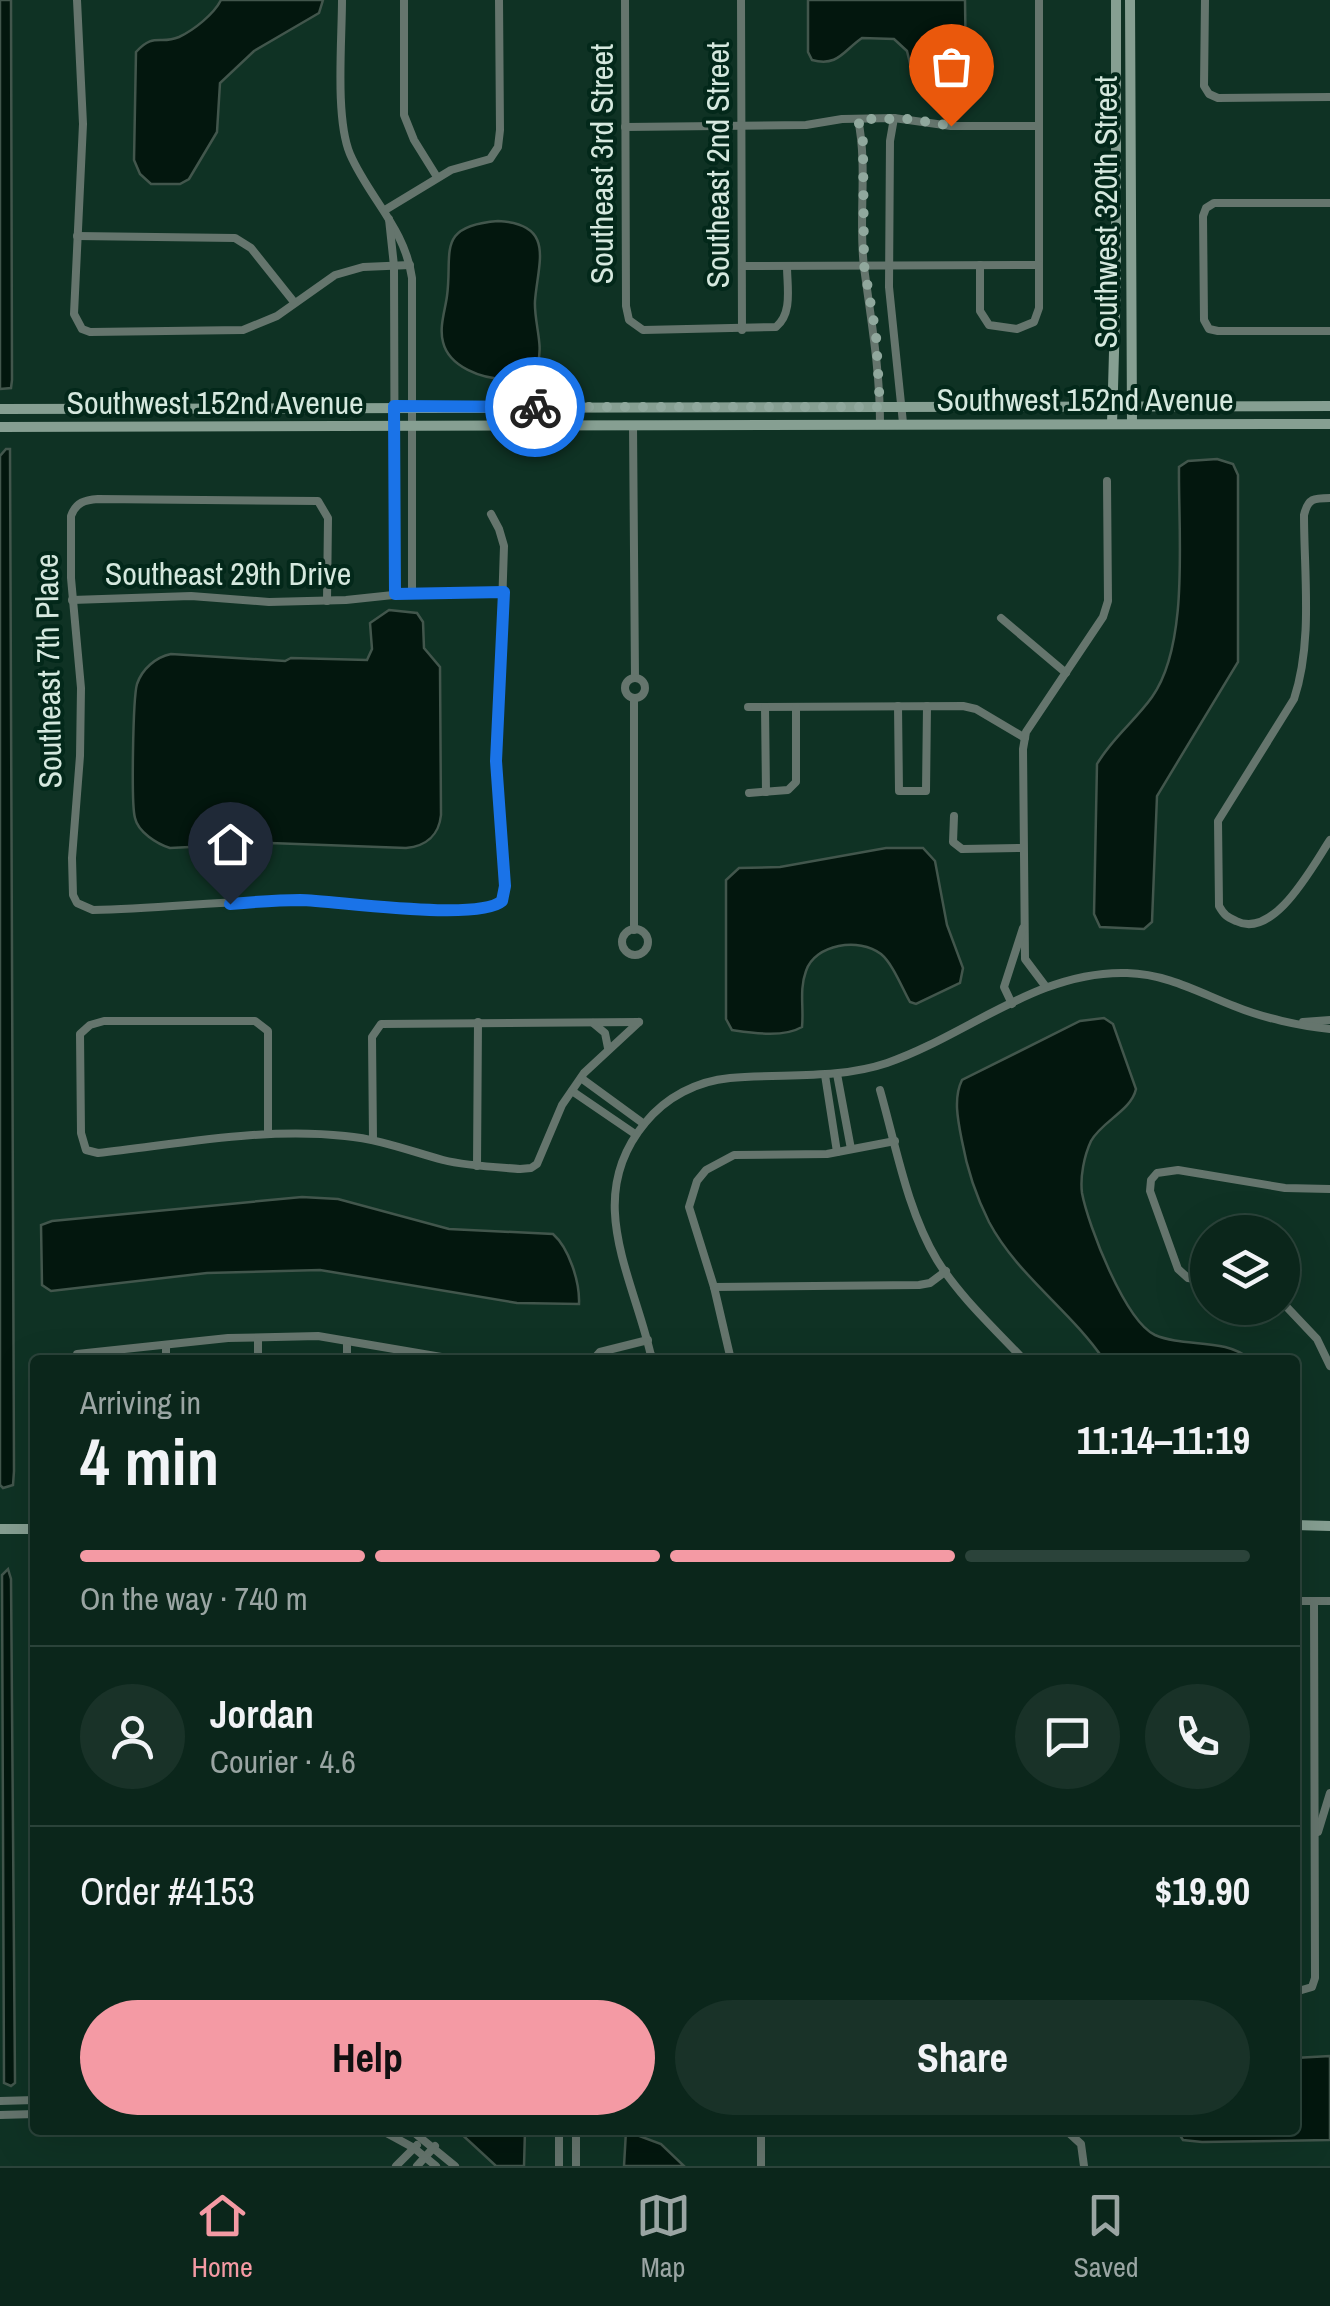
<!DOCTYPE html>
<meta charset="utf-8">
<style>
body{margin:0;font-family:"Archivo Narrow",sans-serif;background:#193228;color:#f1f3f6;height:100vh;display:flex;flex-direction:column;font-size:38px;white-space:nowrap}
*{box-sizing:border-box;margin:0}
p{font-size:32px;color:#9aa5a3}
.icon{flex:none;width:55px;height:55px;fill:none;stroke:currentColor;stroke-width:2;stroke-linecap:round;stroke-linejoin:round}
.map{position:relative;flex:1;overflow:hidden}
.sheet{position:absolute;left:30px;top:1355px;width:1270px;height:780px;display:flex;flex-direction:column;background:#0b261b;border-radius:10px;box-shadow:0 10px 40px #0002,0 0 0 2px #2b433a}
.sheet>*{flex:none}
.buttons{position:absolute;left:1190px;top:1215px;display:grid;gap:20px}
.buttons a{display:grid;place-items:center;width:110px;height:110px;border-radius:50%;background:#0b261b;box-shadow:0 10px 40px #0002,0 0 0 2px #2b433a;font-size:50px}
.pin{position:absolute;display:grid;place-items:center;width:85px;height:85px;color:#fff;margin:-102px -42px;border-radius:50% 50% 50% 0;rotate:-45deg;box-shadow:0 0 10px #0007}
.pin .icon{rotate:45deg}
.courier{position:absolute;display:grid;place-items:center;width:100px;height:100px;margin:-50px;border:8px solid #1a73e8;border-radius:50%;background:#fff;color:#222;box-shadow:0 2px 12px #0007}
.summary em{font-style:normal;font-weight:800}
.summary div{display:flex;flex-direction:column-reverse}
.summary{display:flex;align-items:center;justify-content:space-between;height:170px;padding:0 50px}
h1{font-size:65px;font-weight:800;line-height:75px}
.bar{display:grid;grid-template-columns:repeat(4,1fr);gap:15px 10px;align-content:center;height:120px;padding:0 50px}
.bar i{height:12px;border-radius:8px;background:#2b433a}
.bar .current{background:#f49aa4}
.bar p{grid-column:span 4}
.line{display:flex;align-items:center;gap:25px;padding:0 50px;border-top:2px solid #2b433a}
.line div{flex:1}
.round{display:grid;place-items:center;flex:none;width:105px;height:105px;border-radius:52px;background:#193228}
.primary-button{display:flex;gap:20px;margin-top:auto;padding:20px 50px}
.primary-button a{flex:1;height:115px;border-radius:60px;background:#f49aa4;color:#111;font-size:40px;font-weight:800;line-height:115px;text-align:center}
.primary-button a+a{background:#193228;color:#f1f3f6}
.tabs{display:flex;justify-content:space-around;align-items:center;height:140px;border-top:2px solid #2b433a;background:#0b261b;font-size:28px;color:#9aa5a3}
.tabs a{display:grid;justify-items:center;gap:5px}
.tabs .current{color:#f49aa4}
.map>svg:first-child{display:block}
.water{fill:#03170e;stroke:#42564c;stroke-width:2.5}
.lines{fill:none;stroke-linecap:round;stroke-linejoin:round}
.street{stroke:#65756d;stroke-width:8}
.secondary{stroke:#869f92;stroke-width:10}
.done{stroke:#90a89d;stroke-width:10;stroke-dasharray:0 18}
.route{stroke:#1a73e8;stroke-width:12}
.labels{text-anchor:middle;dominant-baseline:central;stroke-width:8;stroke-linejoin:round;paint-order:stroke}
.street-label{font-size:32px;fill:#d5e8de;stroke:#03281a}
</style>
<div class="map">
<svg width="1330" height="2166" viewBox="0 0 1330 2166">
<rect width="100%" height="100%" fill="#0f3224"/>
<g class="water">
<path d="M0,0H11L12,380L11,388L0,389Z"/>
<path d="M221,0H323L319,13L254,51L220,83L217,132L189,179L180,184H151L140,174L134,160L136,52C154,32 160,45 179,37C194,30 214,14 221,0Z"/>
<path d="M808,0H965L966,75L963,82L959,84L913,76L907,51L894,39L862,38C843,51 838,67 812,60L808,52Z"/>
<path d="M498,221C556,224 538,262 535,301C533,332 559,377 506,379C482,379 449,367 443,342C439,327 445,311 447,296C453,253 435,226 498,221Z"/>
<path d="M6,449H10L14,1471L13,1485L3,1488L0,1485V456Z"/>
<path d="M1217,459L1233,464L1238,475V662L1157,796L1152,922L1144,929L1100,927L1094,914L1097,764C1112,738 1135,721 1152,697C1190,644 1178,531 1179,467L1188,461Z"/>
<path d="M389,610L417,613L423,622L424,648L440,667L441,815C439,835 426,846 406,848L270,843L170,848C157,844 138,832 135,818C131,804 133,698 137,684C142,669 156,657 171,654L285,661L291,658L367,660L372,649L370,623Z"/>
<path d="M886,848H923L935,861L947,925L963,968L960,983L916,1004L910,1002C902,988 893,964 881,954C859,937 815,944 806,971C799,990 804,1008 802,1027C783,1038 753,1033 732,1030L726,1019V880L739,868L780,867Z"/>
<path d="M1104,1018L1113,1024L1136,1089C1131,1111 1102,1121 1091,1141C1084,1156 1080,1177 1082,1193C1088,1225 1125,1321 1155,1335C1185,1348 1225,1337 1251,1360H1104C1071,1311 1017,1275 989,1222C976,1196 967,1169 962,1141C958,1121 953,1098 962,1080L1080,1021Z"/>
<path d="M302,1197L338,1199L449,1229L553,1234C569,1248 580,1282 579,1304L517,1303L320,1270L207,1273L51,1291L42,1285L41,1225L52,1221Z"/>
<path d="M8,1569L11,1579L15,2083L11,2086L4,2083L2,1575Z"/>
<path d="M1330,2056V2140L1202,2142L1183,2140L1177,2131L1295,2130V2058Z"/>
<path d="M457,2130H525L524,2166H496Z"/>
<path d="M626,2131L661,2144L684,2166H624Z"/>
</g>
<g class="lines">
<g class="street">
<path d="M77,0L83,124L74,314L82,329L90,332L243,330L277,316L335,275L363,267L410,265"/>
<path d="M342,0C342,41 335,118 350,154C369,198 405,228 412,278V593"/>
<path d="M404,0V115L414,140L437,177"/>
<path d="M625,0L626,306L629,320L643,330L776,327C793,313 787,287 787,266"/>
<path d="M741,0L742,330"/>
<path d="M1205,0L1204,86L1209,94L1218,98L1330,97"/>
<path d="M894,118L890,141L889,287L903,423"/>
<path d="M858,119C868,168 858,218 864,267C871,320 880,370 880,423"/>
<path d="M625,127L806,125L842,119L894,118L951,126H1039"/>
<path d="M1330,203H1214L1206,208L1203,216L1204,320L1209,329L1218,331H1330"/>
<path d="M385,210L451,170L490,159L498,147L500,130L499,0"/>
<path d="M389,219L394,266L395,594"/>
<path d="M77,236L235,238L251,248L294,302"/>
<path d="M980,265V311L989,325L1017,329L1034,322L1039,308V0"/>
<path d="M742,266L1039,265"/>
<path d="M633,425L635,678"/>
<path d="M1330,498C1314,498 1308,498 1304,515C1304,574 1313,642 1294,699L1218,821L1219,906C1224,915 1227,917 1236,921C1274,940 1312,867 1330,840"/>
<path d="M72,600L191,596L269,602L346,600L412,593L504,592"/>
<path d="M327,601L328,518L318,501L98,499C85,500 76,502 71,516V578L81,688L80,756L72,858L73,895L77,903L93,910C160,909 227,900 293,900C341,900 462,922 500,904L505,886L497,761L504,546L499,529L491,514"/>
<path d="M1001,618L1066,673"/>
<circle cx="635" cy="688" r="10"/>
<path d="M898,706L899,791H926L927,706"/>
<path d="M748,707L963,706L976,709L1025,738"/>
<path d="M765,707L766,792"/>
<path d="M749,793L788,790L796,782V707"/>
<path d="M954,816L953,842L962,849L1023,848"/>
<circle cx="635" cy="942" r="13"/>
<path d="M634,930V698"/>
<path d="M1046,987L1025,959L1023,749L1026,732L1103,617L1108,601L1107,481"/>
<path d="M1012,1004L1004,987L1023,928"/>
<path d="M1303,1022L1330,1020"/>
<path d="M593,1023L605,1033L608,1048"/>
<path d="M837,1074L851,1149"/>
<path d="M825,1075L837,1152"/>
<path d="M581,1078L644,1124"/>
<path d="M880,1090C896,1146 907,1210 937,1260C960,1297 994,1328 1024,1360"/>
<path d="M572,1091L635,1134"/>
<path d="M268,1134V1031L255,1021H104L90,1025L80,1034L81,1133L86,1150L98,1153C179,1144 263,1127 345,1136C379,1139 410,1151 443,1160C467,1166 494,1167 520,1169L531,1168L537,1164L562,1105L584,1073L639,1022"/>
<path d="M373,1140L372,1037L381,1024L639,1022"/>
<path d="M477,1166L478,1022"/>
<path d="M1208,1281L1188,1278L1178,1269L1150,1191L1151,1180L1157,1173L1178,1170L1285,1188L1330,1189"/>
<path d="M714,1287L919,1285L930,1283L946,1271"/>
<path d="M1282,1302L1317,1339L1330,1366"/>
<path d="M347,1341V1360"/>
<path d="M166,1345V1360"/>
<path d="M77,1360V1354L228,1338L318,1336L459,1360"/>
<path d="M258,1360V1338"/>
<path d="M593,1360L600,1352L648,1340"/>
<path d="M636,1360L652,1356"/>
<path d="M652,1360C634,1277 582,1199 645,1123C666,1097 697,1081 730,1078C783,1073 836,1080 887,1063C968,1035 1038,970 1127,973C1167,974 1198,992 1234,1006C1263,1018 1300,1026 1330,1029"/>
<path d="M731,1360L714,1287L689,1207L697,1181L706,1170L734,1155L827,1154L895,1141"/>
<path d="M1295,1601H1330"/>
<path d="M1318,1832L1330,1793"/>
<path d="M1295,1992L1312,1987L1315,1978L1314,1601"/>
<path d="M0,2101L35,2100"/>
<path d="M0,2115L35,2114"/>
<path d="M381,2130L414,2148L436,2166"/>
<path d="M411,2130L455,2166"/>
<path d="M576,2130V2166"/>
<path d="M757,2130L761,2133H1069L1081,2144L1084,2166"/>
<path d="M761,2133V2166"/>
<path d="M396,2166L417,2145"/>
<path d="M417,2166L435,2146"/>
<path d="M559,2166V2130"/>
</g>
<g class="secondary">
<path d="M1130,0L1132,424"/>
<path d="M0,409L1330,406"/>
<path d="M1112,424L1116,280V0"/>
<path d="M0,427C443,425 887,425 1330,424"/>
<path d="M1295,1525L1330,1526"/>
<path d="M0,1529H35"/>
</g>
</g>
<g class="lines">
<path class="done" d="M535,407H880L876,335L864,265L863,142L858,119H911L951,126"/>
<path class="route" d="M230,904C253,902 276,900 300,900C338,901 478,922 502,901L505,886L496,761L504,592L395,594L394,406L535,407"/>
</g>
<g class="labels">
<g class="street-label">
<text transform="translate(601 164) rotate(-90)">Southeast 3rd Street</text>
<text transform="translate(717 165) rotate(-90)">Southeast 2nd Street</text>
<text transform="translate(1105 212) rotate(-90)">Southwest 320th Street</text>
<text x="1085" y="399">Southwest 152nd Avenue</text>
<text x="215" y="402">Southwest 152nd Avenue</text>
<text x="228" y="573">Southeast 29th Drive</text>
<text transform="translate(48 671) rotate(-91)">Southeast 7th Place</text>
</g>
</g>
</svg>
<div class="buttons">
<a><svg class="icon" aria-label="layers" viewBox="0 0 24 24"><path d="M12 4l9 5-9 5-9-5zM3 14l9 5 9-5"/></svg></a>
</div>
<div class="pin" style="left:951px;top:126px;background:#ea580c"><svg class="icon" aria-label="bag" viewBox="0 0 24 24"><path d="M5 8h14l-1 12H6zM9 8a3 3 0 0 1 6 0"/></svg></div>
<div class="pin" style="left:230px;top:904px;background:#1f2937"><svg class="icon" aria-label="home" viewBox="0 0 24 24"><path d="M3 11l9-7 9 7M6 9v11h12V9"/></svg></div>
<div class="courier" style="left:535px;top:407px"><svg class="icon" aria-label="bike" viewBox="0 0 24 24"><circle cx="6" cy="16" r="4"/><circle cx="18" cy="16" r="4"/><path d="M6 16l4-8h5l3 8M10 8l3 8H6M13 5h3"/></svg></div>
<section class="sheet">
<div class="summary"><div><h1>4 min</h1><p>Arriving in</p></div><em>11:14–11:19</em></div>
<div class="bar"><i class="current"></i><i class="current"></i><i class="current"></i><i></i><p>On the way · 740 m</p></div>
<div class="line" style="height:180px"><a class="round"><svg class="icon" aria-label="person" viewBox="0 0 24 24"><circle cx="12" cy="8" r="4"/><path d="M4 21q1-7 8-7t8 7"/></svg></a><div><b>Jordan</b><p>Courier · 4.6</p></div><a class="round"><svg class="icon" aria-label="chat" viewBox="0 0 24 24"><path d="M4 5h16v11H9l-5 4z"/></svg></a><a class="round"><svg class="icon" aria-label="phone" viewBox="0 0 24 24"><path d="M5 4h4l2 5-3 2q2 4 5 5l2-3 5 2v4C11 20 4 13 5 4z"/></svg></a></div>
<div class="line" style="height:130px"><div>Order #4153</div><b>$19.90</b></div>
<div class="primary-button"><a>Help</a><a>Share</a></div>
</section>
</div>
<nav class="tabs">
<a class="current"><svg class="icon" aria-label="home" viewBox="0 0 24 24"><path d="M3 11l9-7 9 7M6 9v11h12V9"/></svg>Home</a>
<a><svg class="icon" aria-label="map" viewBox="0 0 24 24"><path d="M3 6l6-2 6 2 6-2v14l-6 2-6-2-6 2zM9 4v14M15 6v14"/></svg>Map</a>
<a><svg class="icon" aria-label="saved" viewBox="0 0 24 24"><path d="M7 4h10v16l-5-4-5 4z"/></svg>Saved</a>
</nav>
